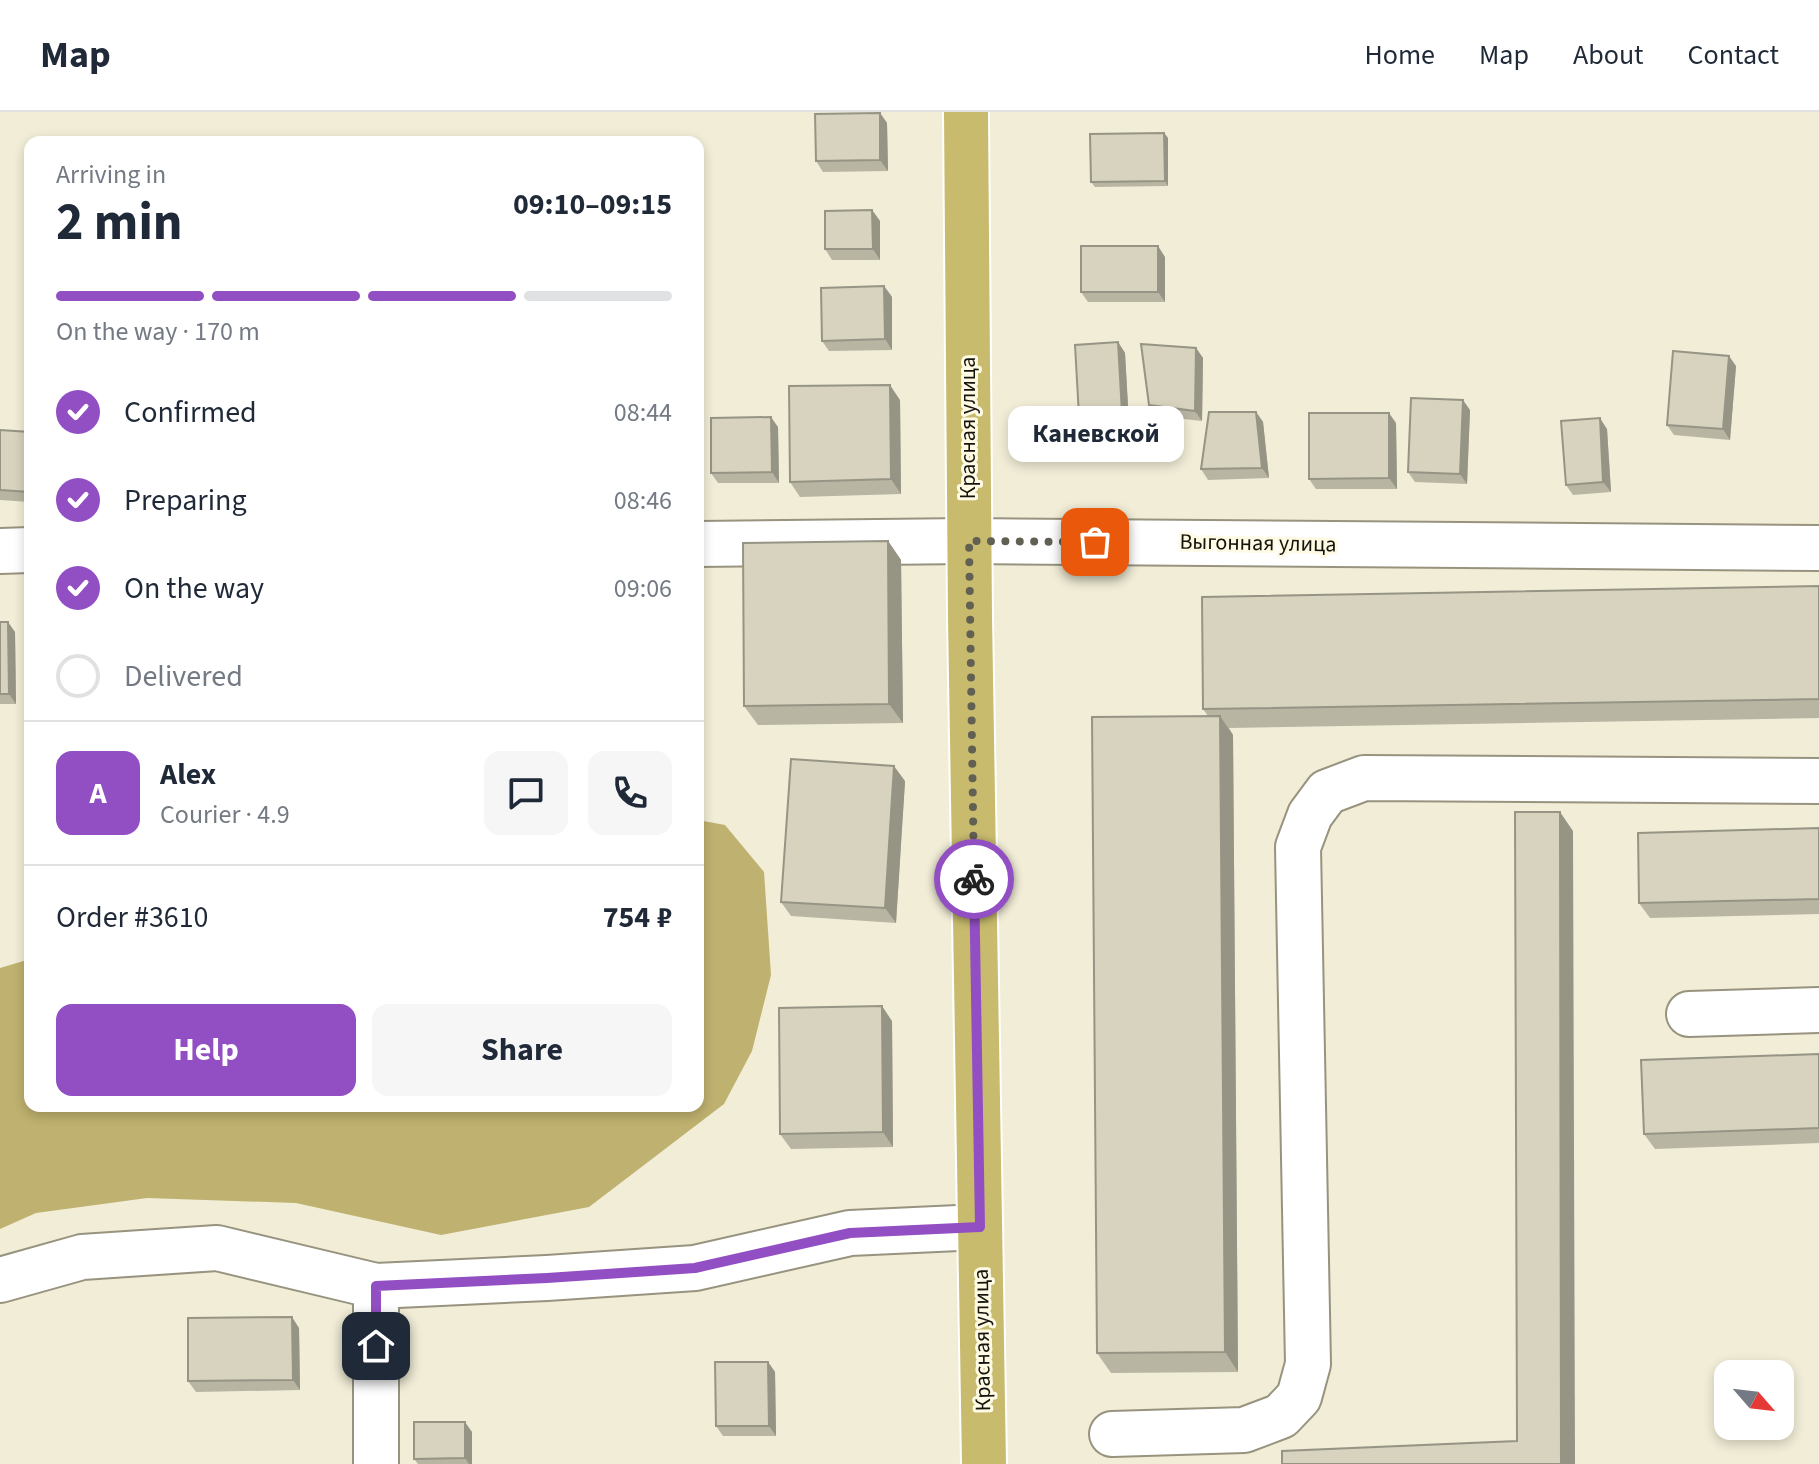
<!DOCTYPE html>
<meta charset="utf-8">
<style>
body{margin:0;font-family:"Source Sans 3",sans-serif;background:#f6f6f7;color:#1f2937;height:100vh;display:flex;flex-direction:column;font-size:30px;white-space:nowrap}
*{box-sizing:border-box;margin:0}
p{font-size:26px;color:#747a83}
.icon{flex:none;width:44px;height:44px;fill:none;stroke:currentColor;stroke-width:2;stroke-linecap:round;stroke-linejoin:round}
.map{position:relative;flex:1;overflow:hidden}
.side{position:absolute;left:24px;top:24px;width:680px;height:976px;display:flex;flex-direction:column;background:#fff;border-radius:16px;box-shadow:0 4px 12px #0003}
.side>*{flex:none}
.needle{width:52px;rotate:118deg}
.tools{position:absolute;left:1714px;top:1248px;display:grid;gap:16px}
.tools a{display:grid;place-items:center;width:80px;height:80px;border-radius:16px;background:#fff;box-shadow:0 4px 12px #0003;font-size:40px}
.pin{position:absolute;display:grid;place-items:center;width:68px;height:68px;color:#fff;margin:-34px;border-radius:16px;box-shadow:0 4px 12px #0006}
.courier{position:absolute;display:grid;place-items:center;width:80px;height:80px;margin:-40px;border:6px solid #924fc3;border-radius:50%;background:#fff;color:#222;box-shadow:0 2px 10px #0007}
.bubble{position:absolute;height:56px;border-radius:16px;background:#fff;box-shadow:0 4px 12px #0003;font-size:26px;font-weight:700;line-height:56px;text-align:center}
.head em{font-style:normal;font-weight:700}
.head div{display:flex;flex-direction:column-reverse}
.head{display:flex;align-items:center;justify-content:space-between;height:136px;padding:0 32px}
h1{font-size:52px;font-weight:700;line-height:60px}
.bar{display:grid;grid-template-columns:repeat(4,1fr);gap:12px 8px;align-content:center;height:96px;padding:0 32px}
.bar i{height:10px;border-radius:6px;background:#e0e1e3}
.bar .active{background:#924fc3}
.bar p{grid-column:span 4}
.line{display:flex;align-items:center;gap:20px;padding:0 32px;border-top:2px solid #e0e1e3}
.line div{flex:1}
.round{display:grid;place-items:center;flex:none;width:84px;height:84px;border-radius:16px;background:#f6f6f7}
ol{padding:0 32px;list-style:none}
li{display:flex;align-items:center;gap:24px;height:88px}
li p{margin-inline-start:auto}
li .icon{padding:8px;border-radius:50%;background:#924fc3;color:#fff;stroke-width:4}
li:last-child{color:#747a83}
li i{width:44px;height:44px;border:4px solid #e0e1e3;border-radius:50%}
.action{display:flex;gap:16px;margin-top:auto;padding:16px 32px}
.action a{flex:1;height:92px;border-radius:16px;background:#924fc3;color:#fff;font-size:32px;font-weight:700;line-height:92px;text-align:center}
.action a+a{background:#f6f6f7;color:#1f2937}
header{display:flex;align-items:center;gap:48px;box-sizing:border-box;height:112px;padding:0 40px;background:#fff;border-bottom:2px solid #e0e1e3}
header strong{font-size:38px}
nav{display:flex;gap:44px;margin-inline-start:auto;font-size:28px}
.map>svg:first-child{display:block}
.water{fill:#bfb16f}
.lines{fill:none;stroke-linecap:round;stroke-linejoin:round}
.minor-casing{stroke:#97937f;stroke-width:48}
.major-casing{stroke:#fff;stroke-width:48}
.minor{stroke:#fff;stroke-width:44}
.major{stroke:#c8bb6e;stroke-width:44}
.wall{fill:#b9b5a3}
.shaded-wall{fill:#969485}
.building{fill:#d7d3be;stroke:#969485;stroke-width:2}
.done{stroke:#626053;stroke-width:8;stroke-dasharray:0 14.4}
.route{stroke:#924fc3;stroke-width:10}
.labels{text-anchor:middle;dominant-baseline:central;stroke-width:6;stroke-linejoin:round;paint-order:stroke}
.street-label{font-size:22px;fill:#15140c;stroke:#fefae4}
</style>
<header>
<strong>Map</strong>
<nav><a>Home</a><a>Map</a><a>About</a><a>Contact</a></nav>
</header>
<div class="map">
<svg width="1819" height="1352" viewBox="0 0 1819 1352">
<rect width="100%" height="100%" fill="#f1edd7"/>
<path class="water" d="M698,708L725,713L764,760L771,863L752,939L724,992L589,1095L441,1123L296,1091L147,1086L36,1101L0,1117V856L30,847V994H698Z"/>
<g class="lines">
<g class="minor-casing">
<g id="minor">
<path d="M698,432L969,429L1819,436"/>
<path d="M0,439L30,438"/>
<path d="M1689,902L1819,898"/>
<path d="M0,1168L82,1145L217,1136L376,1174L547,1166L695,1156L850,1121L980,1115"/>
<path d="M1112,1322L1244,1318L1281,1304L1299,1285L1308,1252L1298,735L1310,703L1327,680L1364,666L1819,669"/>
<path d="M376,1352V1174"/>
</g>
</g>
<g class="major-casing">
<path id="major" d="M966,0L970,505L984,1352"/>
</g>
<use href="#minor" class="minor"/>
<use href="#major" class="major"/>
</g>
<g class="wall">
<path d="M880,1L887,11L888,59L823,60L816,49Z"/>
<path d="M1164,21L1168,26V74L1095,75L1091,70Z"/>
<path d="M872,98L880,109V148H832L825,137Z"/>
<path d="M1165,145V190H1088L1081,180Z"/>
<path d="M884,174L892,185V238L829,239L822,229Z"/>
<path d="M1118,230L1125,241L1131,347L1088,350L1081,340Z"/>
<path d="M1196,236L1203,246L1202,309L1156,304L1149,293Z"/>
<path d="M1736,254L1730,328L1674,323L1667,313Z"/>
<path d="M900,288L901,382L800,385L790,370Z"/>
<path d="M1470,298L1467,372L1415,370L1408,360Z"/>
<path d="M1256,300L1263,310L1269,366L1208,368L1201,357Z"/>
<path d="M1396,311L1397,377H1316L1309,367Z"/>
<path d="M778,315L779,371H718L711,361Z"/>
<path d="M1607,317L1611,380L1573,383L1566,373Z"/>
<path d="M0,318L30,320V390L0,388Z"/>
<path d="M888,429L901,448L903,611L758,613L744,594Z"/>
<path d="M1819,474V606L1229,616L1233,623L1238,1260L1111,1261L1097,1241L1208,604L1203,597Z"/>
<path d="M0,510L15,520L16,592H0Z"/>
<path d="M905,669L896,811L791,804L781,790Z"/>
<path d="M1819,716V802L1650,806L1639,791Z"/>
<path d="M892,909L893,1035L791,1037L780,1022Z"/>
<path d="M1819,942V1031L1655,1037L1644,1022Z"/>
<path d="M299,1216L300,1278L196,1280L188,1269Z"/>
<path d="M768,1250L775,1260L776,1324H723L716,1314Z"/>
<path d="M472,1320V1352H418L414,1347Z"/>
</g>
<g class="shaded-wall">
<path d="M880,1L887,11L888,59L880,48Z"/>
<path d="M1164,21L1168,26V74L1165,69Z"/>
<path d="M872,98L880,109V148L873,137Z"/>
<path d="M1158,134L1165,145V190L1158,180Z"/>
<path d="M884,174L892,185V238L885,227Z"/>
<path d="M1118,230L1125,241L1131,347L1124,337Z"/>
<path d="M1196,236L1203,246L1202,309L1195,299Z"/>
<path d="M1729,244L1736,254L1730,328L1723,317Z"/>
<path d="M890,273L900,288L901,382L891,367Z"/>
<path d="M1463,288L1470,298L1467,372L1460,362Z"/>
<path d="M1256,300L1263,310L1269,366L1262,356Z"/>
<path d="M1389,301L1396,311L1397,377L1389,366Z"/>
<path d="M771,305L778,315L779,371L772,360Z"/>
<path d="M1600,306L1607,317L1611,380L1603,370Z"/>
<path d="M888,429L901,448L903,611L889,592Z"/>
<path d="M8,510L15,520L16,592L9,582Z"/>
<path d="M1220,604L1233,623L1238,1260L1225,1240Z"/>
<path d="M894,654L905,669L896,811L885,796Z"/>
<path d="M1560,700L1573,719L1575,1352H1561Z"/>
<path d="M882,894L892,909L893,1035L883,1020Z"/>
<path d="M292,1205L299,1216L300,1278L293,1268Z"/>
<path d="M768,1250L775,1260L776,1324L769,1314Z"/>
<path d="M465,1310L472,1320V1352H469L465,1346Z"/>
</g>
<g class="building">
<path d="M880,1V48L816,49L815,2Z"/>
<path d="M1164,21L1165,69L1091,70L1090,22Z"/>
<path d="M872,98L873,137H825V99Z"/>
<rect x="1081" y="134" width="77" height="46"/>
<path d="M884,174L885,227L822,229L821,176Z"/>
<path d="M1118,230L1124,337L1081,340L1075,233Z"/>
<path d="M1141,232L1196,236L1195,299L1149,293Z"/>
<path d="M1673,239L1729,244L1723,317L1667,313Z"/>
<path d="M890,273L891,367L790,370L789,274Z"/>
<path d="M1411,286L1463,288L1460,362L1408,360Z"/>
<path d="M1209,300H1256L1262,356L1201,357Z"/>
<path d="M1309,301H1389V366L1309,367Z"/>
<path d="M771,305L772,360L711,361V306Z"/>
<path d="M1600,306L1603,370L1566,373L1561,309Z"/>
<path d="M0,318L30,320V380L0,378Z"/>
<path d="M888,429L889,592L744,594L743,431Z"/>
<path d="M1819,474V587L1203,597L1202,485Z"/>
<path d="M0,510H8L9,582H0Z"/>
<path d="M1220,604L1225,1240L1097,1241L1092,605Z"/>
<path d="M791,647L894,654L885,796L781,790Z"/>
<path d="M1515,700H1560L1561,1352H1282V1339L1517,1329Z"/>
<path d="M1819,716V787L1639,791L1638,721Z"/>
<path d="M882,894L883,1020L780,1022L779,896Z"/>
<path d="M1819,942V1016L1644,1022L1641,948Z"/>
<path d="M292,1205L293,1268L188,1269V1206Z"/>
<path d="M715,1250H768L769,1314H716Z"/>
<path d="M414,1310H465V1346L414,1347Z"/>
</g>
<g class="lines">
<path class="done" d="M974,767L969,429L1095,430"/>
<path class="route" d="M376,1234V1174L547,1166L695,1156L850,1121L980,1115L974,767"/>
</g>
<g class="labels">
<g class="street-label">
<text transform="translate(968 316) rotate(-90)">Красная улица</text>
<text transform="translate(1258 431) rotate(1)">Выгонная улица</text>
<text transform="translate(982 1228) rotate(-91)">Красная улица</text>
</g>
</g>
</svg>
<div class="tools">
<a><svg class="needle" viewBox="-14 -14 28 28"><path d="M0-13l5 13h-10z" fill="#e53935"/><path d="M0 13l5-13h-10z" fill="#747a83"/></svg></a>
</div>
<div class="pin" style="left:1095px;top:430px;background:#ea580c"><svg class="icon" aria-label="bag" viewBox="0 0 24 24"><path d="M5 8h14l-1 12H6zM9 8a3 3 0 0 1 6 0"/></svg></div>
<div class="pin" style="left:376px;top:1234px;background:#1f2937"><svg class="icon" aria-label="home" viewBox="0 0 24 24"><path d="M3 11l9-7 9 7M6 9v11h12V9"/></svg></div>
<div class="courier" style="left:974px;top:767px"><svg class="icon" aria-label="bike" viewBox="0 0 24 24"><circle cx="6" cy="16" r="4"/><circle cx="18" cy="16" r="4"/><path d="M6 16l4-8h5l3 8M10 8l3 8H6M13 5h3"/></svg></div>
<div class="bubble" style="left:1008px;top:294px;width:176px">Каневской</div>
<section class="side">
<div class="head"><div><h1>2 min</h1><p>Arriving in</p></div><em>09:10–09:15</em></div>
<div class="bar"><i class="active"></i><i class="active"></i><i class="active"></i><i></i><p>On the way · 170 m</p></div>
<ol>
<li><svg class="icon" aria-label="check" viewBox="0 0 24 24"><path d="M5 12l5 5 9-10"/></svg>Confirmed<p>08:44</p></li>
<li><svg class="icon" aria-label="check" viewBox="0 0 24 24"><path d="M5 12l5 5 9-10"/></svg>Preparing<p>08:46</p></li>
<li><svg class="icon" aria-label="check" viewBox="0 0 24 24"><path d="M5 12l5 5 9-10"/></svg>On the way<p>09:06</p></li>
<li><i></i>Delivered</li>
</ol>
<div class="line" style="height:144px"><b class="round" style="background:#924fc3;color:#fff">A</b><div><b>Alex</b><p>Courier · 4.9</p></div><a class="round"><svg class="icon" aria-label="chat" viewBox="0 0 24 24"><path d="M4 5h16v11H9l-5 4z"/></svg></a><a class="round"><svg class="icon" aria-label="phone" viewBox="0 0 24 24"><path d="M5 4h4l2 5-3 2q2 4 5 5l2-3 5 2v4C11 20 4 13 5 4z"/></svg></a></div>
<div class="line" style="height:104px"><div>Order #3610</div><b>754 ₽</b></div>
<div class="action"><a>Help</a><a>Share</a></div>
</section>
</div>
